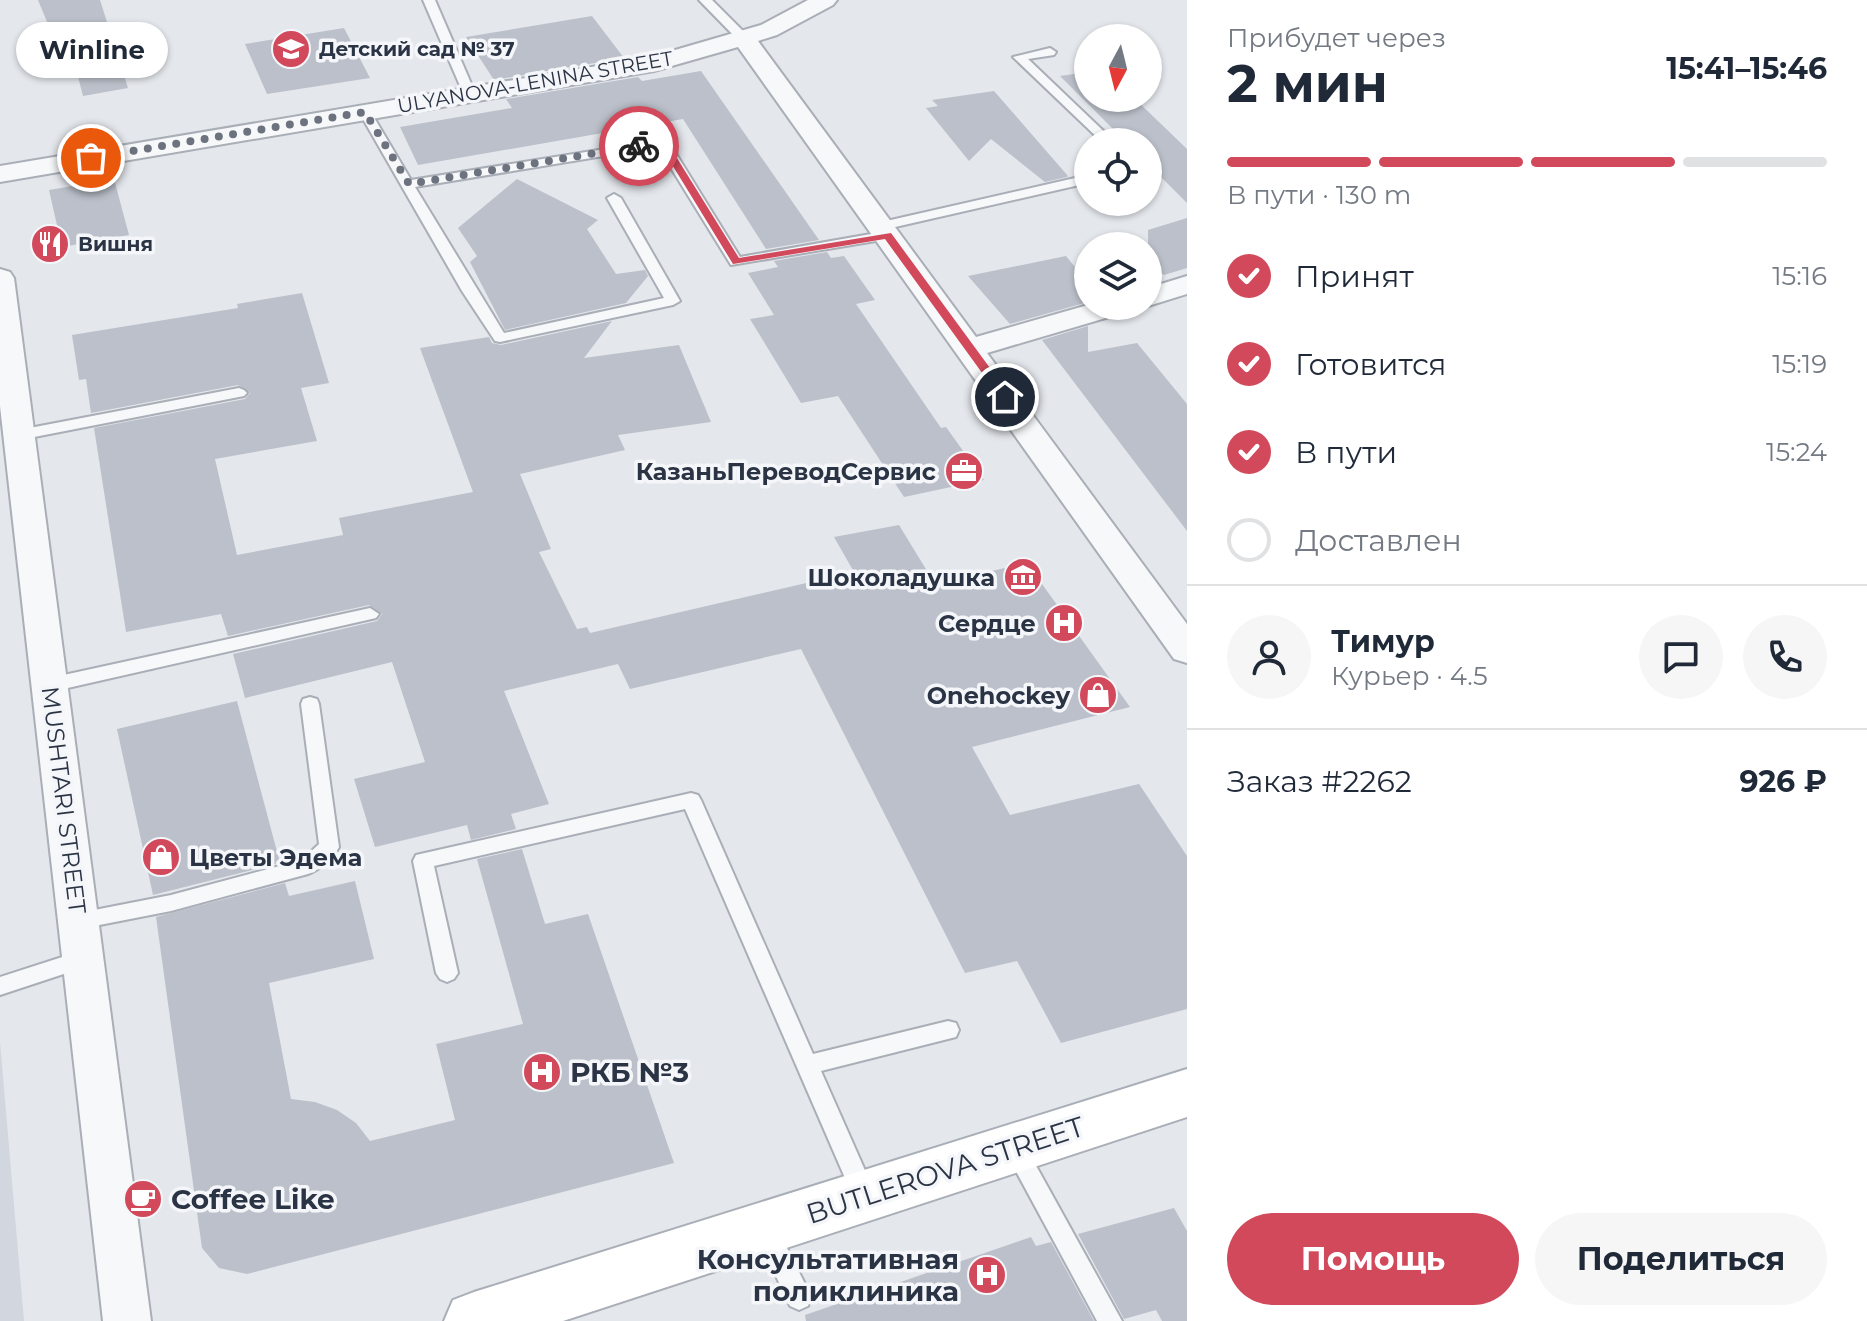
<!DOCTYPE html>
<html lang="ru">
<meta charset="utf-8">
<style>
body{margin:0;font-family:Montserrat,sans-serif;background:#f6f6f7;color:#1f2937;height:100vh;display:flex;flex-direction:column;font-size:30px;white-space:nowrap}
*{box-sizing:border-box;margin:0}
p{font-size:26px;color:#747a83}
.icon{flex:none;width:44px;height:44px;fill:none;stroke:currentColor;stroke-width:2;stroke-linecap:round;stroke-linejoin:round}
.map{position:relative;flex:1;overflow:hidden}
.panel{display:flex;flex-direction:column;background:#fff;width:680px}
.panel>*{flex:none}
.needle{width:52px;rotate:187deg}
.buttons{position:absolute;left:1074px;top:24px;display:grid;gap:16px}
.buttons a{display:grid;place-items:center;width:88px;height:88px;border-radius:50%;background:#fff;box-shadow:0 2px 6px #0004;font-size:40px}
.pin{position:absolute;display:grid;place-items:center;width:68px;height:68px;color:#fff;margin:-34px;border:4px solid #fff;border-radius:50%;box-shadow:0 2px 8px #0007}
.courier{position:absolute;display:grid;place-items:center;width:80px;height:80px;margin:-40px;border:6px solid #d1495b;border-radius:50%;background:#fff;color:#222;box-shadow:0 2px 10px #0007}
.bubble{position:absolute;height:56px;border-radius:28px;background:#fff;box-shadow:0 2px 6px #0004;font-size:26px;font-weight:700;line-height:56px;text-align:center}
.headline em{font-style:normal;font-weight:700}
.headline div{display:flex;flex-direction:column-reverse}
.headline{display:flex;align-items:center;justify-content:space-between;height:136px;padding:0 40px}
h1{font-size:52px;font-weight:700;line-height:60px}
.bar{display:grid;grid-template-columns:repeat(4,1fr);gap:12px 8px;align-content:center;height:96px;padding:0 40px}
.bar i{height:10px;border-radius:6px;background:#e0e1e3}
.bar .active{background:#d1495b}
.bar p{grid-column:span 4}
.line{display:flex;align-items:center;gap:20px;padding:0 40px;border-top:2px solid #e0e1e3}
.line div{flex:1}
.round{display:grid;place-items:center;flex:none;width:84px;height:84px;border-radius:42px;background:#f6f6f7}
ol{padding:0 40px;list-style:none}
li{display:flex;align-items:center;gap:24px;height:88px}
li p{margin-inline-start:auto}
li .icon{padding:8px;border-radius:50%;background:#d1495b;color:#fff;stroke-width:4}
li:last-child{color:#747a83}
li i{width:44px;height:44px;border:4px solid #e0e1e3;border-radius:50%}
.primary-button{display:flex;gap:16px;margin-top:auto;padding:16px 40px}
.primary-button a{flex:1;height:92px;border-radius:48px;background:#d1495b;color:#fff;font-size:32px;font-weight:700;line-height:92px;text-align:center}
.primary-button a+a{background:#f6f6f7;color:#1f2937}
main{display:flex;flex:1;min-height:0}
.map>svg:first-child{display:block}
.built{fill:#d2d6de}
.building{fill:#bbc0ca}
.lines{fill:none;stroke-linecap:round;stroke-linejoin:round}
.lane-casing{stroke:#a9aeb7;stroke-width:4}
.street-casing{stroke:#a9aeb7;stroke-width:4}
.secondary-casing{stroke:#a9aeb7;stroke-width:4}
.lane{fill:#f7f8fa;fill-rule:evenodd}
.street{fill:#f7f8fa;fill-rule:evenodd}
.secondary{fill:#fff;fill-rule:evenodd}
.route{fill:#d1495b}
.done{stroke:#6c737f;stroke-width:8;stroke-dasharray:0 14.4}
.labels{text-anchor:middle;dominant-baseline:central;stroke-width:7;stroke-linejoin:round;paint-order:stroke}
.far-poi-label{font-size:20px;font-weight:bold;fill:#2b3445;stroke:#f4f6f9;text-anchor:start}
.far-street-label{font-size:20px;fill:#2b3445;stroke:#f4f6f9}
.poi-label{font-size:24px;font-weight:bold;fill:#2b3445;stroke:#f4f6f9;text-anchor:end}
.street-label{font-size:24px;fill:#2b3445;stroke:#f4f6f9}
.near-poi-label{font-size:28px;font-weight:bold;fill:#2b3445;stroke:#f4f6f9;text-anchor:start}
.near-street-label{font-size:28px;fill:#2b3445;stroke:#f4f6f9}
</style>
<main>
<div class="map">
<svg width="1187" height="1321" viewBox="0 0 1187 1321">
<rect width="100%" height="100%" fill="#e4e7ec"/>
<path class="built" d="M0,1042L24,1321H0Z"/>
<g class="building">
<path d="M38,0H100L128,88L83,96L76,69L46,74L36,37L52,34Z"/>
<path d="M592,16L624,58L494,80L466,37Z"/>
<path d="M344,28L370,78L267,94L245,44Z"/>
<path d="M701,71L819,240L766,249L683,119L418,165L400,127L512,108L506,99L638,77L642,81Z"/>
<path d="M1088,72V98H1134L1187,149V203L1148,164V142H1126L1060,76Z"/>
<path d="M994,91L1068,176L1067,177L1045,182L991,139L969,161L926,108L938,106L932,100Z"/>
<path d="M114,179L129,235L62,247L49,190Z"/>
<path d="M517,179L598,220L587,229L616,274L645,270L648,276L626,303L505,330L470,262L477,256L458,228Z"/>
<path d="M1187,218V268L1164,275L1148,263V230Z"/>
<path d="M827,252L831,258L844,256L875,300L856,304L941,428L946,427L984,480L904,497L838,396L801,403L750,319L774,315L748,273L778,267L774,261Z"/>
<path d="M1066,256L1088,283V302L1010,324L968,276Z"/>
<path d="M302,293L329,383L301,388L317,441L215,459L237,555L343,535L339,518L473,492L420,348L489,337L492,343L501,345L612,321L584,358L679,345L711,422L618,435L625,450L520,474L551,549L539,552L577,629L587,627L590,633L854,572L834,537L899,525L935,584L1027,563L1130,707L972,747L1010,815L1139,784L1187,856V1009L1061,1043L1017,961L965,973L801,649L630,689L618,664L504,691L549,804L511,814L516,829L471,840L467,825L375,847L354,779L425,762L392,662L245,698L233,654L377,621L382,614L369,605L228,636L221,614L126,632L94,428L245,399L250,393L238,385L91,413L86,379L79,380L72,335L238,308L237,304Z"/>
<path d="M1088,326V352L1137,343L1187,404V531L1042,340Z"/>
<path d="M237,701L280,863L153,895L117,729Z"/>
<path d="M522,849L545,924L588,914L674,1163L247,1274L219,1268L202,1248L156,917L285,883L289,896L355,881L374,959L269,983L291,1099L315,1102L337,1110L356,1123L370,1141L455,1120L436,1044L523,1024L477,859Z"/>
<path d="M1174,1208L1187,1231V1321H1162L1156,1310L1124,1319L1078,1234Z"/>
<path d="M1031,1237L1036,1246L1051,1242L1094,1321H806L805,1315Z"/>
</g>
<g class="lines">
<g class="lane-casing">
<g id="lane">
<path d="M423,0H435L476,95L474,98L464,95Z"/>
<path d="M699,0H712L748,36V42H740Z"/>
<path d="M1050,48L1056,52L1054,55L1028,59L1115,142H1102L1013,57Z"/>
<path d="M361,109H369L411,180L667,139L740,257L888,231L895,235L888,239L731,265L658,147L415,187L504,333L664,298L607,198L614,194L621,198L680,301L673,305L500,342L495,341L462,291L359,112Z"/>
<path d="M1088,175V183L882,230L875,226L882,222Z"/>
<path d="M239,388L244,390L247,393L244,396L19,440L11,435L19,430Z"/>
<path d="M370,608L379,614L376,618L50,692L41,685L50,678Z"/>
<path d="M310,697L317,699L319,704L339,847C333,858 320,870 308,874L171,911L79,929L72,927L69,921L72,915L79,913L171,895L302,860L319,844L301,704L303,699Z"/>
<path d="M691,793L698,795L701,800L813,1054L948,1021L956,1023L959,1030L956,1037L948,1039L821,1071L875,1193L871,1201L863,1204L855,1201L685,809L434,866L458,973L454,979L447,982L440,979L436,973L413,861L416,855Z"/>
<path d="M84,950L91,953L94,959L91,965L0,995V977Z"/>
<path d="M1016,1141L1024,1144L1122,1321H1097L1005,1151L1008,1144Z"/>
<path d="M767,1221L775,1224L808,1290L811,1298L808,1306L799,1310L790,1306L759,1240L755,1232L759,1224Z"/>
</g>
</g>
<g class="street-casing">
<g id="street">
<path d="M808,0H837L833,5L777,35L758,41L976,337L1088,305L1131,306L1126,312L987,353L1187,624V663L1174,659L738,47L654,71L0,182V166L651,57L761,25Z"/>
<path d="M0,269L10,272L14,278L151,1321H103L0,406Z"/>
<path d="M1187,276V294L1148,306V288Z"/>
</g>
</g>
<g class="secondary-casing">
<path id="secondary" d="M1187,1069V1117L563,1321H444L453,1300L474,1292Z"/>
</g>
<use href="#lane" class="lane"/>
<use href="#street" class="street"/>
<use href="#secondary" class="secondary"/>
</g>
<path class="route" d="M662,139L667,142L739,258L891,233L1009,394V399H1001L885,239L733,264L660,145L639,149L634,146Z"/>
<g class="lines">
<path class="done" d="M91,158L365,112L409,184L639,146"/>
</g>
<defs>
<g id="school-disc" transform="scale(2)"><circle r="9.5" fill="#d1495b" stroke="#f4f6f9"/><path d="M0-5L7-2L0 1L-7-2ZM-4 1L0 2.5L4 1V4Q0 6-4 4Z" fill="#fff"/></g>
<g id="restaurant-disc" transform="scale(2)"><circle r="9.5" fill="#d1495b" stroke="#f4f6f9"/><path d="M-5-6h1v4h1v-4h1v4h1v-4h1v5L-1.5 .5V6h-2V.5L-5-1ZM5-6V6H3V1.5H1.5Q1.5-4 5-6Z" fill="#fff"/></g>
<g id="office-disc" transform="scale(2)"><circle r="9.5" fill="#d1495b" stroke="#f4f6f9"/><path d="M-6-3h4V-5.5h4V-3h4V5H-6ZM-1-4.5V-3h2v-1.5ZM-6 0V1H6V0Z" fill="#fff"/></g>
<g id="museum-disc" transform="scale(2)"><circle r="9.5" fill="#d1495b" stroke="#f4f6f9"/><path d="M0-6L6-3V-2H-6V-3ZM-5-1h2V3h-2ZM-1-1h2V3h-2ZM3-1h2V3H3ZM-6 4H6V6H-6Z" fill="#fff"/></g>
<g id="hospital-disc" transform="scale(2)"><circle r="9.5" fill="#d1495b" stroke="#f4f6f9"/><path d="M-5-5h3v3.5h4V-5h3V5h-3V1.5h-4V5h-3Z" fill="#fff"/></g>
<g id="shop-disc" transform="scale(2)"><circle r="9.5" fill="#d1495b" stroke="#f4f6f9"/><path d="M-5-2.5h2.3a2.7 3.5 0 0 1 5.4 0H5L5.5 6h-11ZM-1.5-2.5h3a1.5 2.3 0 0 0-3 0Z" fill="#fff"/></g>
<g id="cafe-disc" transform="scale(2)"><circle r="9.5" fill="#d1495b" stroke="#f4f6f9"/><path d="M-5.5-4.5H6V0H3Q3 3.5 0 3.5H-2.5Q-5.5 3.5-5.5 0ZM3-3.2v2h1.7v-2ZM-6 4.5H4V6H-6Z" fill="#fff"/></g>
</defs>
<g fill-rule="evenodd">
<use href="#school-disc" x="291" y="49"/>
<use href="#restaurant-disc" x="50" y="244"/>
<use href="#office-disc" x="964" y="471"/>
<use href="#museum-disc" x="1023" y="577"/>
<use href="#hospital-disc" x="1064" y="623"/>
<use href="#shop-disc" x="1098" y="695"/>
<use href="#shop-disc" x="161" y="857"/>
<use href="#hospital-disc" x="542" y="1072"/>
<use href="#cafe-disc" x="143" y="1199"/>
<use href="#hospital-disc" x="987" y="1275"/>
</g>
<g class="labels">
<g class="far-poi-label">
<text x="319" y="49">Детский сад № 37</text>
<text x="78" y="244">Вишня</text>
</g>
<g class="far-street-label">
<text transform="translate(535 82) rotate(-10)">ULYANOVA-LENINA STREET</text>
</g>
<g class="poi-label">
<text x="936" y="471">КазаньПереводСервис</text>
<text x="995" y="577">Шоколадушка</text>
<text x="1036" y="623">Сердце</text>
<text x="1070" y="695">Onehockey</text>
<text x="189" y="857" text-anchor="start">Цветы Эдема</text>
</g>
<g class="street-label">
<text transform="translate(64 800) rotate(83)">MUSHTARI STREET</text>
</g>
<g class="near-poi-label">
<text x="570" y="1072">РКБ №3</text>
<text x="171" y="1199">Coffee Like</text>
<text x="959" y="1259" text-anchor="end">Консультативная<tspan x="959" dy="32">поликлиника</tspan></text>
</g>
<g class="near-street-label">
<text transform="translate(945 1170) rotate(-18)">BUTLEROVA STREET</text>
</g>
</g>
</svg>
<div class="buttons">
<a><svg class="needle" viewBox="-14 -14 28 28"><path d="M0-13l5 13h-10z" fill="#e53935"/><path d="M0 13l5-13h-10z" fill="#747a83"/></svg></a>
<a><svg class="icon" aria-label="locate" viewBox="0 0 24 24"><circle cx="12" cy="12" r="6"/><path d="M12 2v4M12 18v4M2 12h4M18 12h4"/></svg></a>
<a><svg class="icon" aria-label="layers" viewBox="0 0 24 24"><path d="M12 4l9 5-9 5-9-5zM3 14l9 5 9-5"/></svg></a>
</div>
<div class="pin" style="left:91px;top:158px;background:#ea580c"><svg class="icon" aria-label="bag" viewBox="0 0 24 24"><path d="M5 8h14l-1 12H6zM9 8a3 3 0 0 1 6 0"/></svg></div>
<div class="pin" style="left:1005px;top:397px;background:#1f2937"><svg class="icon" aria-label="home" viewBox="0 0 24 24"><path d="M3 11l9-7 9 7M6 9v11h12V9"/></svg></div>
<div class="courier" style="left:639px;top:146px"><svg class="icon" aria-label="bike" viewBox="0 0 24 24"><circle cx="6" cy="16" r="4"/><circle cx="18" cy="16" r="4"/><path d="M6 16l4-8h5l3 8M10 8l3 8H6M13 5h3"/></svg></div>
<div class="bubble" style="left:16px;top:22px;width:152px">Winline</div>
</div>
<section class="panel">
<div class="headline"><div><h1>2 мин</h1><p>Прибудет через</p></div><em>15:41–15:46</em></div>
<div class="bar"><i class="active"></i><i class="active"></i><i class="active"></i><i></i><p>В пути · 130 m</p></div>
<ol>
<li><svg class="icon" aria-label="check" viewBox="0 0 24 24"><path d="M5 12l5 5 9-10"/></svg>Принят<p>15:16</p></li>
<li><svg class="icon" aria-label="check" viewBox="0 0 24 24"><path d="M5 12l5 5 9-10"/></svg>Готовится<p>15:19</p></li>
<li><svg class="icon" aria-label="check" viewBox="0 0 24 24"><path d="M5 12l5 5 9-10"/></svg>В пути<p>15:24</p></li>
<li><i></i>Доставлен</li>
</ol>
<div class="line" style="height:144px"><a class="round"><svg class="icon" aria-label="person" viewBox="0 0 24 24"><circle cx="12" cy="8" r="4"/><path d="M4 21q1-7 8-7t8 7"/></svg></a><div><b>Тимур</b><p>Курьер · 4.5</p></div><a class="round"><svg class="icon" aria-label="chat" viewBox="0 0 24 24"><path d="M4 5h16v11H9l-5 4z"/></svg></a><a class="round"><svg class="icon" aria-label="phone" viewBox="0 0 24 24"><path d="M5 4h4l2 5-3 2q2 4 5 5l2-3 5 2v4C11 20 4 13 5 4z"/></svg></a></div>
<div class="line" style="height:104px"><div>Заказ #2262</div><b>926 ₽</b></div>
<div class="primary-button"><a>Помощь</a><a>Поделиться</a></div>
</section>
</main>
